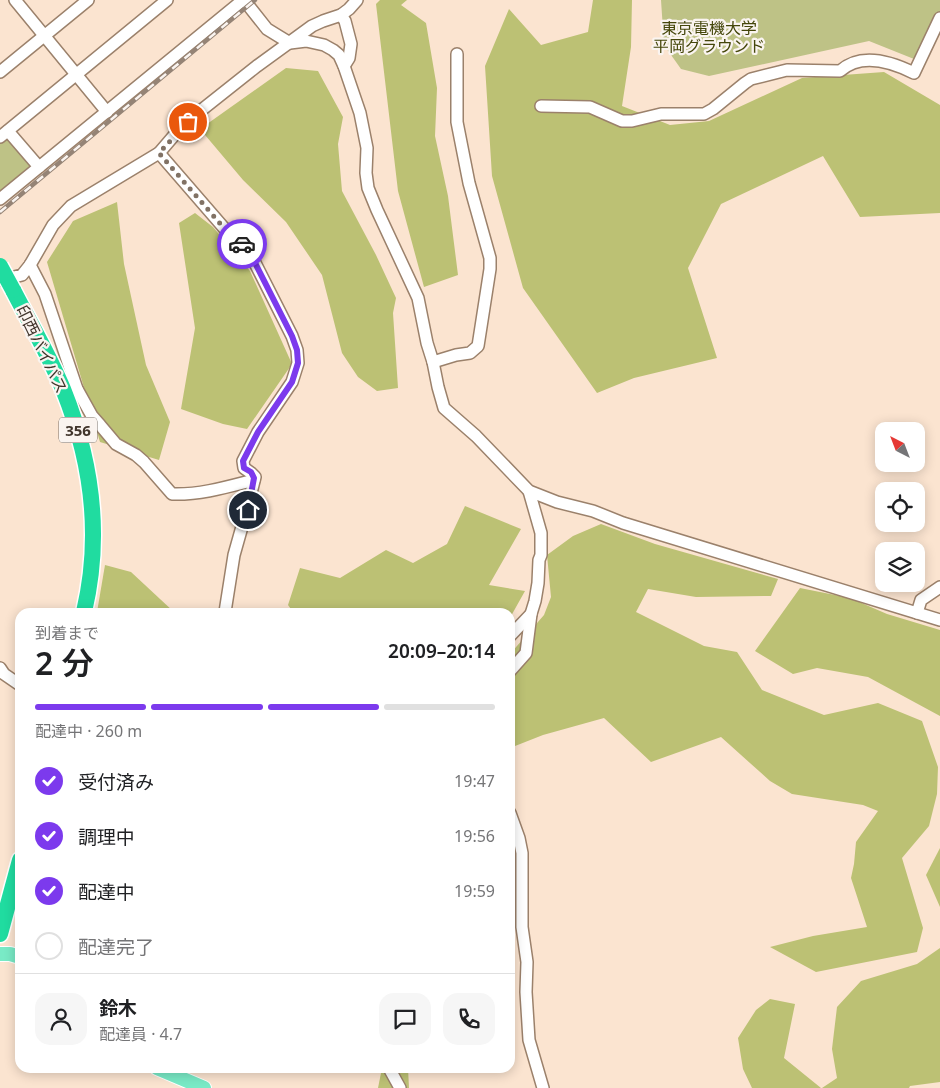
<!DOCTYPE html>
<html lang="ja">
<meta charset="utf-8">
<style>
body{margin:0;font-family:"Noto Sans","Noto Sans JP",sans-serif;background:#f6f6f6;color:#202124;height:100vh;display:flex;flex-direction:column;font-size:19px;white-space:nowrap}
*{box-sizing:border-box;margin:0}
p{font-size:16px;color:#757577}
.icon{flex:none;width:28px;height:28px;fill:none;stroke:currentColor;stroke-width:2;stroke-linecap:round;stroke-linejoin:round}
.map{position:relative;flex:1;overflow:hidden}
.sheet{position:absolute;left:15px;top:608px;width:500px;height:465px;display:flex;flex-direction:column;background:#fff;border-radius:15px;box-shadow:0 2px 12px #0003}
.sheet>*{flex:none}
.needle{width:32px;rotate:318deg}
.fabs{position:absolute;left:875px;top:422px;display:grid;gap:10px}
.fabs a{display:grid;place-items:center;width:50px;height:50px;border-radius:10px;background:#fff;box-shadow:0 2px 12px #0003;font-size:25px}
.pin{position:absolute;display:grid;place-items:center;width:42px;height:42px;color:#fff;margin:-21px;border:2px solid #fff;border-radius:50%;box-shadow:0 1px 5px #0007}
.courier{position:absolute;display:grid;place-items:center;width:50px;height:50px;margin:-25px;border:4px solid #7c3aed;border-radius:50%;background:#fff;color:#222;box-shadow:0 1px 6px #0007}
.headline em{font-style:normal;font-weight:600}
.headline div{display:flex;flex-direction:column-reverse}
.headline{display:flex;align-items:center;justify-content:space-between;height:85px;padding:0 20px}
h1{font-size:32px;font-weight:600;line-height:38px}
.bar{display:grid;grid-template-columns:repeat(4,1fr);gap:8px 5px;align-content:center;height:60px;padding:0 20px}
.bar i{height:6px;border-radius:4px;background:#e0e0e0}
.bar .active{background:#7c3aed}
.bar p{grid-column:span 4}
.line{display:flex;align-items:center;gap:12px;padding:0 20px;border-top:1px solid #e0e0e0}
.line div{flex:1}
.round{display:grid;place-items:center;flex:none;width:52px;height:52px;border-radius:15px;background:#f6f6f6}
ol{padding:0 20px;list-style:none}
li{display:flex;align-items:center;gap:15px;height:55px}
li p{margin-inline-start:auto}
li .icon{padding:5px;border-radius:50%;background:#7c3aed;color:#fff;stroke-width:4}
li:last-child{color:#757577}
li i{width:28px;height:28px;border:2px solid #e0e0e0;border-radius:50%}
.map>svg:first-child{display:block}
.green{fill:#bec286}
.forest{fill:#bcc174}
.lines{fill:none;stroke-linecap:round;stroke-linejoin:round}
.minor-casing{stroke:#9b816b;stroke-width:14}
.major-casing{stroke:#fff;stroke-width:16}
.highway-casing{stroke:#fff;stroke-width:19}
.minor{stroke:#fff;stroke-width:11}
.major{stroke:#79eac6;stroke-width:14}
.highway{stroke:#20dca0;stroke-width:16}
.rail-casing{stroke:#958476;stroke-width:4.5}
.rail{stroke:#faf4f0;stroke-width:2.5;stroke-dasharray:8;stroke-linecap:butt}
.highway-bridge-casing{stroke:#fff;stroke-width:19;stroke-linecap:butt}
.highway-bridge{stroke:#20dca0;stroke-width:16}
.done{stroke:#817265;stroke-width:5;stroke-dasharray:0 9}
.route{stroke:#7c3aed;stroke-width:6}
.labels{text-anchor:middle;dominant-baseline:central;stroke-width:4.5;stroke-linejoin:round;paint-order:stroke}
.shield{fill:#faf4f0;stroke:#786e66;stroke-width:1}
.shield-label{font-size:15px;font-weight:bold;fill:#40342b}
.park-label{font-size:16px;fill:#44460a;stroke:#faf4f0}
.street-label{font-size:16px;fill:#40342b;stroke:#faf4f0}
</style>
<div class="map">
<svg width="940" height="1088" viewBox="0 0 940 1088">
<rect width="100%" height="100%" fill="#fbe4d0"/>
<g class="green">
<path d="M661,0H940V18L919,61L869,41L709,76L681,69L664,45Z"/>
<path d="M7,135L34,167L0,194V141Z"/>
</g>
<g class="forest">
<path d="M380,0H407L401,5L426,23L437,88L435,136L448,196L458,275L424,287L398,191L376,4Z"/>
<path d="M593,0H632L631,47L622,106L670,125L709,121L802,78L884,72L940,105V213L860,217L823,156L721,204L688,268L717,358L634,378L597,393L523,288L492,176L485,66L509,9L541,45L588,32Z"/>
<path d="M286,68L318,71L343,117L338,144L342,191L376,255L396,298L393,313L398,388L377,391L358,377L342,353L322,275L286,222L243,180L200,129Z"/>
<path d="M117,202L124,264L146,365L170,422L159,460L100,442L47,262L73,221Z"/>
<path d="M195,213L213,227L250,271L292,364L247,429L223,424L181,409L195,328L179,223Z"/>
<path d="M465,506L521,529L489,585L525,591L511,616L510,617V612H293L288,605L300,568L340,578L386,550L413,563L447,544Z"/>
<path d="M601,524L655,544L778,579L771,596L696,597L648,589L636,612L704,646L737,652L762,690L824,715L878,703L922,721L938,767L937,794L929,826L902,858L923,928L917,952L816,972L770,947L813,936L867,927L851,878L854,864L856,842L878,811L863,805L792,794L770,781L721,737L651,762L604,718L543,735L510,748V654L544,615L551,597L547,555L573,536Z"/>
<path d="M105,565L131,572L174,612H97Z"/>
<path d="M800,588L850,598L887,614L940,630V716L868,677L817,668L793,674L755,651Z"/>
<path d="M940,848V907L926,875Z"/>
<path d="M940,948V1082L910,1086L909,1088H822L837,1078L832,1049L837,1007L861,981L917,964Z"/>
<path d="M770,999L795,1004L784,1058L821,1088H752L743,1069L738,1038L756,1010Z"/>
<path d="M382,1068H408L409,1088H378Z"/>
</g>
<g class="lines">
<g class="minor-casing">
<g id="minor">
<path d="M15,0L107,112"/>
<path d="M244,0L267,29L280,37L290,43L306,41L324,45L333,50L339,55L344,66L360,113L367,148L366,173L368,188L377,210L418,298L427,343L433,362L438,387L444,408L476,436L529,491L557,502L593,511L623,523L940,620"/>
<path d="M341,15L345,21L351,44L349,58L344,66"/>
<path d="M0,72L88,0"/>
<path d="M541,106L590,107L622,121H632L661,114H704L713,109L745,83L751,79L787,70L840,71C861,52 892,62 914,73L940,18"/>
<path d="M8,131L39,167"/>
<path d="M0,137L167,0"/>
<path d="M159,153L224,228L241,242L251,255L292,336L297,350L298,363L292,382L258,432L243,461L244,468L251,473L255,477L247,509L234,555L225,612"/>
<path d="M0,199L243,0"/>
<path d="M30,265L45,294L77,389L70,393"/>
<path d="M2,280L22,275L30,265L53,225L71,206L159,153L177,132L199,112L257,66L312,26L323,21L341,15L349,9L357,0"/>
<path d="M433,362L456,355L470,353L478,346L490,269V258L469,183L457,122V54"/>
<path d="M77,389L92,416L100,425L116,444L136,455L144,462L172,494C200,495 227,487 254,480"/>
<path d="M917,613L921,600L940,587"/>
<path d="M510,636L531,614L535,601L538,583L539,560L541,555V533L529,491"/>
<path d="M0,668L4,674L20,685"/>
<path d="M510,671L526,653L531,614"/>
<path d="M510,813L519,838L522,853V927L527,962L526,992L529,1040L543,1088"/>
<path d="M389,1068L400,1088"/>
</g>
</g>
<g class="major-casing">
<g id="major">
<path d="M0,954H10L20,957"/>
<path d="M157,1068L204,1088"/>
</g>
</g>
<g class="highway-casing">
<g id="highway">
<path d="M13,290C30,323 49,355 63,389C92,461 102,536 84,612"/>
<path d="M0,934L20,860"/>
</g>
</g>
<use href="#minor" class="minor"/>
<use href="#major" class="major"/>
<use href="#highway" class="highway"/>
<g class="rail-casing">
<path id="rail" d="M0,212L255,0"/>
</g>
<use href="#rail" class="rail"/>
<g class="highway-bridge-casing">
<path id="highway-bridge" d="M0,266L13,290"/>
</g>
<use href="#highway-bridge" class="highway-bridge"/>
</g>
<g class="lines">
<path class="done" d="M188,122L159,153L224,228L242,244"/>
<path class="route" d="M242,244L251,255L292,336L297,350L298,363L292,382L258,432L243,461L244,468L251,472L254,478L248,510"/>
</g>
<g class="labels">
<rect class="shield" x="59" y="417.5" width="38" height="25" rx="4"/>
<g class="shield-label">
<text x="78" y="430">356</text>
</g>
<g class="park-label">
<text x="709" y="28">東京電機大学<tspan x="709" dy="18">平岡グラウンド</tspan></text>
</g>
<g class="street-label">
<text transform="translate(42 349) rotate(64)">印西バイパス</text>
</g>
</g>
</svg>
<div class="fabs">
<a><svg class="needle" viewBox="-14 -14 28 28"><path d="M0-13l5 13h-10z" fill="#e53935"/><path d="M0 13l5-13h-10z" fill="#757577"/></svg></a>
<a><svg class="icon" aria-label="locate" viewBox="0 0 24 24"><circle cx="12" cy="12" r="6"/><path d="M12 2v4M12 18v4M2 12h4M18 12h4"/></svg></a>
<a><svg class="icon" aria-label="layers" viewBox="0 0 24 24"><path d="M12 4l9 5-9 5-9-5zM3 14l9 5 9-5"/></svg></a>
</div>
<div class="pin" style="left:188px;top:122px;background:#ea580c"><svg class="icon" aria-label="bag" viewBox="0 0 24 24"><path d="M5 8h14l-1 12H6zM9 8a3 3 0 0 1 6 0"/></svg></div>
<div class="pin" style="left:248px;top:510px;background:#1f2937"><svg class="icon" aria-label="home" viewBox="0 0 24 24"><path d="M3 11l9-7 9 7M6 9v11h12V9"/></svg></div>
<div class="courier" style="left:242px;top:244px"><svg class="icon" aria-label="car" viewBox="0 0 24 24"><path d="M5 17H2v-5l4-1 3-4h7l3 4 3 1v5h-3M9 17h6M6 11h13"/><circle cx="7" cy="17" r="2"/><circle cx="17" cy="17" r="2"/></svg></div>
<section class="sheet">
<div class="headline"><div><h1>2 分</h1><p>到着まで</p></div><em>20:09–20:14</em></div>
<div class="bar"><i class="active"></i><i class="active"></i><i class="active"></i><i></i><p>配達中 · 260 m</p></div>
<ol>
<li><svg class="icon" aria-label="check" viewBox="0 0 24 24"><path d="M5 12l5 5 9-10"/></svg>受付済み<p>19:47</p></li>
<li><svg class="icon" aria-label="check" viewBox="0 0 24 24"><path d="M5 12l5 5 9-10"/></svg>調理中<p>19:56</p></li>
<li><svg class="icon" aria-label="check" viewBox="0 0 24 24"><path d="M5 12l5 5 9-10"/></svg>配達中<p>19:59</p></li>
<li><i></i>配達完了</li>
</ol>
<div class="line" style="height:90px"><a class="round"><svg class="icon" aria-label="person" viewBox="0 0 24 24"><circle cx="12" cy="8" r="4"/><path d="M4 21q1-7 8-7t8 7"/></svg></a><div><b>鈴木</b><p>配達員 · 4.7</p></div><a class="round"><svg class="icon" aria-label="chat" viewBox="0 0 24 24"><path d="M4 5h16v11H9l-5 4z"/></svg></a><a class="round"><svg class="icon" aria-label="phone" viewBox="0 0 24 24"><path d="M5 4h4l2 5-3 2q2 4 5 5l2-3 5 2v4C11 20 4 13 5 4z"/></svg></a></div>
</section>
</div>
